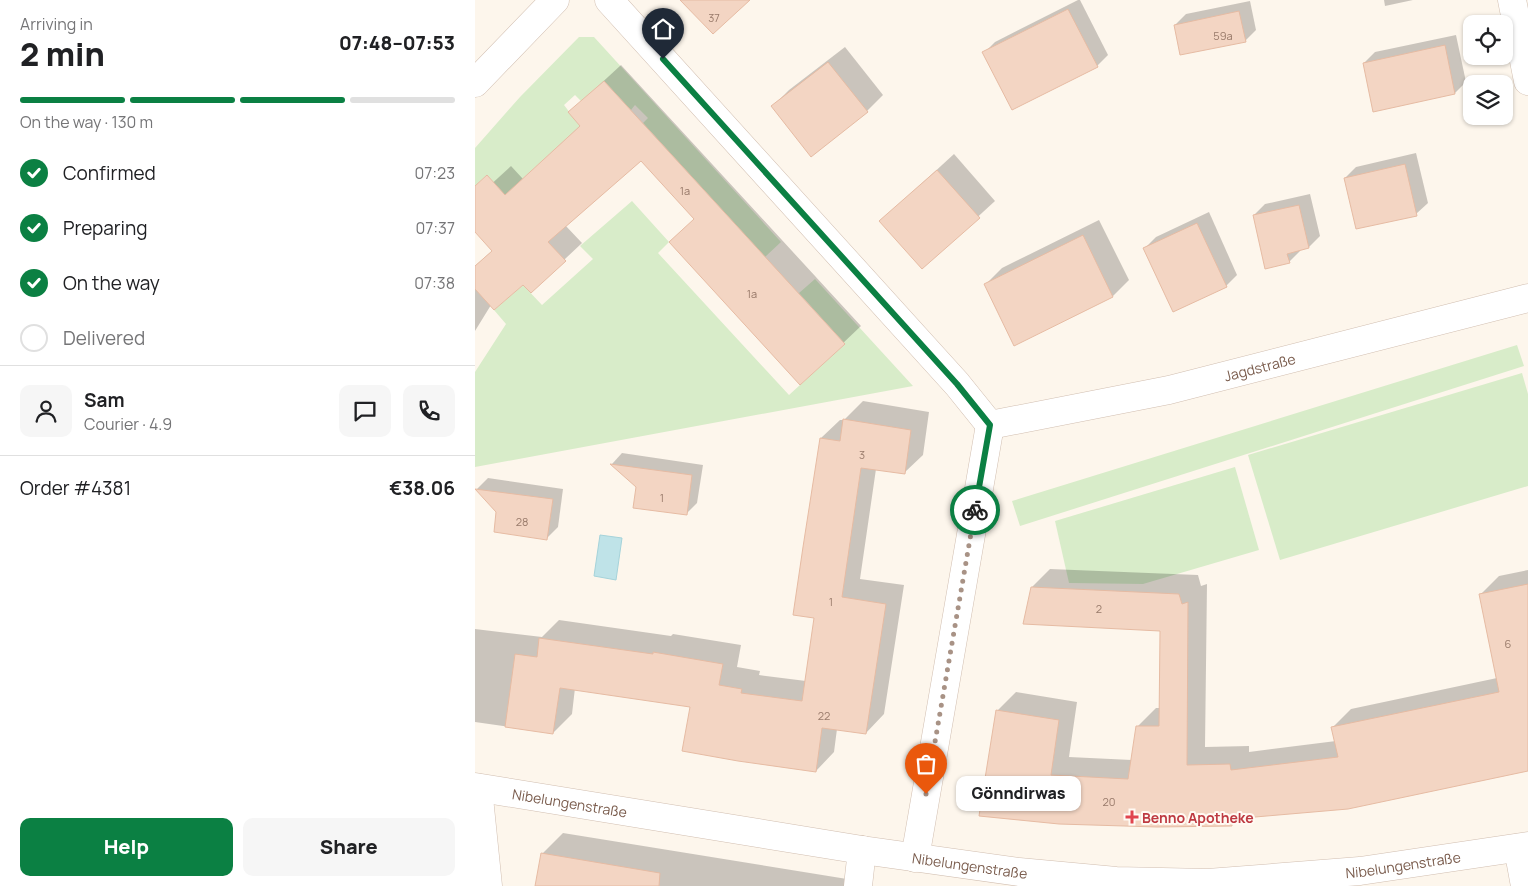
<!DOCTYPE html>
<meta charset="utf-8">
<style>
body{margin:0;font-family:Manrope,sans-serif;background:#f6f6f6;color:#202124;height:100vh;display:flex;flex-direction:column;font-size:19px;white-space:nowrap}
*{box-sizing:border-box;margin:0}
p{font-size:16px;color:#757577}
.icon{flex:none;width:28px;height:28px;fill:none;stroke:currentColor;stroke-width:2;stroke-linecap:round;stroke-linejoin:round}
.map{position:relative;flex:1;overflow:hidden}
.side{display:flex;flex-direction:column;background:#fff;width:475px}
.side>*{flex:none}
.buttons{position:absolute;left:988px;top:15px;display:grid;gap:10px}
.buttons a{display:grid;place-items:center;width:50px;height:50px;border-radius:10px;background:#fff;box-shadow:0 1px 4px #0004;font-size:25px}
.pin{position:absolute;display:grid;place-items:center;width:42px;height:42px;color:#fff;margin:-51px -21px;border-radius:50% 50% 50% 0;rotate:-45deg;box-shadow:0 0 5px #0007}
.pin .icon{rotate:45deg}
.courier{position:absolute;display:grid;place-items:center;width:50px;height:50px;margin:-25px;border:4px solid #0b8043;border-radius:50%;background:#fff;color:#222;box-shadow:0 1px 6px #0007}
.bubble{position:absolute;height:35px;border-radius:10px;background:#fff;box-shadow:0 1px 4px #0004;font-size:16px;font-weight:800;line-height:35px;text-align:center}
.summary em{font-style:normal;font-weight:800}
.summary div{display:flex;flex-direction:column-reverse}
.summary{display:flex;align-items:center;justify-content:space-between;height:85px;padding:0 20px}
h1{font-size:32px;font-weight:800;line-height:38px}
.bar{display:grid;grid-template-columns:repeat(4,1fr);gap:8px 5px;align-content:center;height:60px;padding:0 20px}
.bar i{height:6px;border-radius:4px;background:#e0e0e0}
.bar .active{background:#0b8043}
.bar p{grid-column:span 4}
.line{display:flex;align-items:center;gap:12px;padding:0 20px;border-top:1px solid #e0e0e0}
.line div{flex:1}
.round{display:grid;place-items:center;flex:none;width:52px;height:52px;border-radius:10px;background:#f6f6f6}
ol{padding:0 20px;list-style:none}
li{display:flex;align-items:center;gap:15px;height:55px}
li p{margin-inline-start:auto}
li .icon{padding:5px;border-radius:50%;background:#0b8043;color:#fff;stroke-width:4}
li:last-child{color:#757577}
li i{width:28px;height:28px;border:2px solid #e0e0e0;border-radius:50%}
.button{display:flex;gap:10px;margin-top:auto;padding:10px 20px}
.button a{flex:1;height:58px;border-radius:10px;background:#0b8043;color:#fff;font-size:20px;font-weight:800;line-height:58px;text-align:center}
.button a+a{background:#f6f6f6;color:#202124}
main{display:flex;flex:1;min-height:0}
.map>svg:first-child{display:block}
.green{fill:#d8ecc9}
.water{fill:#bfe3e8;stroke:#a5d3da}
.shadow{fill:#0003}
.building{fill:#f3d5c3;stroke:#e6bba3}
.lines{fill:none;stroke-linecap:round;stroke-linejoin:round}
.minor-casing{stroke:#d1beb0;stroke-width:29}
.minor{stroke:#fff;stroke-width:28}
.done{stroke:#a89285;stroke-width:5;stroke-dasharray:0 9}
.route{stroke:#0b8043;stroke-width:6}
.health-dot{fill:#e0444e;stroke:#fffaf3;stroke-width:2}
.labels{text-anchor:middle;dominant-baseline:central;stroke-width:4;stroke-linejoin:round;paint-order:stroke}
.number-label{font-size:11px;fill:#987a6a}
.street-label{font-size:14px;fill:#7a5c4d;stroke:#fffaf3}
.health-label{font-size:14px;font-weight:bold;fill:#be3a42;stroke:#fffaf3;text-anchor:start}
</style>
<main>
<section class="side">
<div class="summary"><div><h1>2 min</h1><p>Arriving in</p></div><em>07:48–07:53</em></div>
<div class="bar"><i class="active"></i><i class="active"></i><i class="active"></i><i></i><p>On the way · 130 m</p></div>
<ol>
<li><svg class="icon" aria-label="check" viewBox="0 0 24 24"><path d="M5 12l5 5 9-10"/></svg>Confirmed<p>07:23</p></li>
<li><svg class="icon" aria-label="check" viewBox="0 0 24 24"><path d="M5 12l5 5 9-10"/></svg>Preparing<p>07:37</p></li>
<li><svg class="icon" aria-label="check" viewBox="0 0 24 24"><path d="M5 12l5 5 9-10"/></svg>On the way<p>07:38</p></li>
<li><i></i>Delivered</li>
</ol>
<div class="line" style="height:90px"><a class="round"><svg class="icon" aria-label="person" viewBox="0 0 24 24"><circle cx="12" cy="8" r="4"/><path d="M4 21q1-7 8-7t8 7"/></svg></a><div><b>Sam</b><p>Courier · 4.9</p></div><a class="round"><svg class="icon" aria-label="chat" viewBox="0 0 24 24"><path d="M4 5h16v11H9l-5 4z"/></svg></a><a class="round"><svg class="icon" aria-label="phone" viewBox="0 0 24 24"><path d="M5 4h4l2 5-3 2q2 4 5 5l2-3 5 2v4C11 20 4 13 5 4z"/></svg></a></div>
<div class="line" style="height:65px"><div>Order #4381</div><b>€38.06</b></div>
<div class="button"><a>Help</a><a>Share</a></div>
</section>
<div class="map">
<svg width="1053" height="886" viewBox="0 0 1053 886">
<rect width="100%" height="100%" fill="#fdf6ec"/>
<g class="green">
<path d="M104,37H119L306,242L290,257L168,123L173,118L160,105L156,110L129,81L106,101L100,95L89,105L105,126L30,195L12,175L0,186V198V148L45,97Z"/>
<path d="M157,201L194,242L183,253L314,395L370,344L324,293L340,279L438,386L0,467V372L31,324L19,310L48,285L67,305L118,259L105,246Z"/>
<path d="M1042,345L1049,366L545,526L537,501Z"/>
<path d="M1047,373L1053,394V486L805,560L773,455Z"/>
<path d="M760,467L784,550L668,584L594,583L580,521Z"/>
</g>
<path class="water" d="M125,535L147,538L141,580L119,576Z"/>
<g class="shadow">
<path d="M603,0H605L633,55L622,66L509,53L520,42Z"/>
<path d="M909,0H938L910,6Z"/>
<path d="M775,1L781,30L770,41L700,25L711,14Z"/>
<path d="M981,35L991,82L980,93L899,110L889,63L900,52Z"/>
<path d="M370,47L408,95L392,111L298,106L314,90Z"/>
<path d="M146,65L386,326L326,383L220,218L166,159L90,225L107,243L56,291L48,283L16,305L0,331V266L18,250L0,230V199L36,166L48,179L106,125L95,112Z"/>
<path d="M941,153L953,203L941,214L870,178L881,167Z"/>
<path d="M479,154L520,201L447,268L406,221Z"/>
<path d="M835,194L845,236L834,247L825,250V251L814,262L779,215L790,204Z"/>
<path d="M734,212L762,275L751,286L670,248L681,237Z"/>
<path d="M624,220L654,280L638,296L511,284L527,268Z"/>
<path d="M388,401L454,412L448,455L429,473L401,469L385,579L429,585L409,714L391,733L362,729L359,752L341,771L216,706L100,688L97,714L78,733L0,722V629L67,637L84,620L196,636L198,634L266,645L262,667L285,671L284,675L331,681L340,617L320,614L346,438L365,420H369Z"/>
<path d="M147,453L228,465L222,503L211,514L162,486L137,464Z"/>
<path d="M13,478L88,489L83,527L72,538L23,512L2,489Z"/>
<path d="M575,569L723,575L726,586L732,584L730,747L774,746V752L861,741L858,727L876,709L1022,678L1005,595L1024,576L1053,570V769L874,807L765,817L757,825L584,822L522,711L541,692L602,702L594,757L657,760L662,727L681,708H685L686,629L557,587Z"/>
<path d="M88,833L372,879L371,886H62L67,854Z"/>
</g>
<g class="building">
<path d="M205,0H275L238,34Z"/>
<path d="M593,9L623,67L537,110L507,52Z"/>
<path d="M764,11L771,42L705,55L699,25Z"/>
<path d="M970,45L980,94L898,112L888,63Z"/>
<path d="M353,62L393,112L336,157L296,106Z"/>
<path d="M129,81L370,344L325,385L194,242L219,219L166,161L73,242L91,261L56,293L48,285L19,310L0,289V266L17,251L0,232V186L12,175L30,195L105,126L93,112Z"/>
<path d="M930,164L942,216L881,229L869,178Z"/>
<path d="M462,170L505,218L447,269L404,221Z"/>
<path d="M824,205L834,248L812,254L815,263L790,269L778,215Z"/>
<path d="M722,223L752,287L698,312L668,248Z"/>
<path d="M608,235L638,297L539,346L509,284Z"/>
<path d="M368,419L436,430L430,474L386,468L367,597L411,604L391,734L347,728L341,772L263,761L207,751L215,707L85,688L78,734L30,727L40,654L62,657L64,638L178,654V652L248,664L244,685L267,689L266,693L327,701L339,618L318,615L328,547L345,438L365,441Z"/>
<path d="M135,464L217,475L212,515L158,508L161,487Z"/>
<path d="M0,489L78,499L72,540L19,532L21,512Z"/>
<path d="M1053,584V771L873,809L757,819V826L682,827L584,824L504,816L521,710L584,720L576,775L653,779L661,726H684L685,631L548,624L556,587L704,594L707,604L713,602L712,765L755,764L756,770L863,757L856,727L1024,692L1004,594Z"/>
<path d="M66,853L185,873L184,886H60Z"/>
</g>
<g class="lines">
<g class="minor-casing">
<g id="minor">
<path d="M134,0L482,384L515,425"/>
<path d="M1037,0L1053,81"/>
<path d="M0,83L80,0"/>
<path id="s1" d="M515,425L694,390L1053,298"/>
<path id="s2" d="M0,787L387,850L544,872L641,881L733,883L885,871L1053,846"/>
<path d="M3,788L13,886"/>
<path d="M1043,848L1050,886"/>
<path d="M440,858L515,425"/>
<path d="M383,886L387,850"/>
</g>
</g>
<use href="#minor" class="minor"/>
</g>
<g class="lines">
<path class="done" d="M451,794L500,510"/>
<path class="route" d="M188,59L482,384L515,425L500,510"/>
</g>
<path class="health-dot" d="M654.5 809.5h5v5h5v5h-5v5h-5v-5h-5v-5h5z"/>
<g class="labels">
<g class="number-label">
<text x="239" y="17">37</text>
<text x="748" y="35">59a</text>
<text x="210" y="190">1a</text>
<text x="277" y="293">1a</text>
<text x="387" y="454">3</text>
<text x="187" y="497">1</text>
<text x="47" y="521">28</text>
<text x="356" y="601">1</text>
<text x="624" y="608">2</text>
<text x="1033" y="643">6</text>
<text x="349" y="715">22</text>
<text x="634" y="801">20</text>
</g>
<g class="street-label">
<text stroke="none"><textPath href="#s1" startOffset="276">Jagdstraße</textPath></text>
<text stroke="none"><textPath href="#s2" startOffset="96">Nibelungenstraße</textPath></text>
<text stroke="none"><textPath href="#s2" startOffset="936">Nibelungenstraße</textPath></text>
<text stroke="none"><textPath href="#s2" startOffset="501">Nibelungenstraße</textPath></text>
</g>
<g class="health-label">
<text x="667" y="817">Benno Apotheke</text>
</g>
</g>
</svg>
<div class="buttons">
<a><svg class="icon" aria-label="locate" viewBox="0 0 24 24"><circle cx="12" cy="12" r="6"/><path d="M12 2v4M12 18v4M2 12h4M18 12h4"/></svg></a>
<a><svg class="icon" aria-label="layers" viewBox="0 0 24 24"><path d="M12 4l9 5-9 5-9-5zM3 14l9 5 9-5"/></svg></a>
</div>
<div class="pin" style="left:451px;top:794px;background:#ea580c"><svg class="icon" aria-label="bag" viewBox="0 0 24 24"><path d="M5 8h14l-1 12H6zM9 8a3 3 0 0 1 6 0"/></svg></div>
<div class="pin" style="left:188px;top:59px;background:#1f2937"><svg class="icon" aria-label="home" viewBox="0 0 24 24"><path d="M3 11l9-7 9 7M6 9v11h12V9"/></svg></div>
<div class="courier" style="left:500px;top:510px"><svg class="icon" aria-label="bike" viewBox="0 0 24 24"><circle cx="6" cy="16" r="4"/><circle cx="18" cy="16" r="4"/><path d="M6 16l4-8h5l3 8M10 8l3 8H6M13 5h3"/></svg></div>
<div class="bubble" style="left:481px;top:776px;width:125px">Gönndirwas</div>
</div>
</main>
